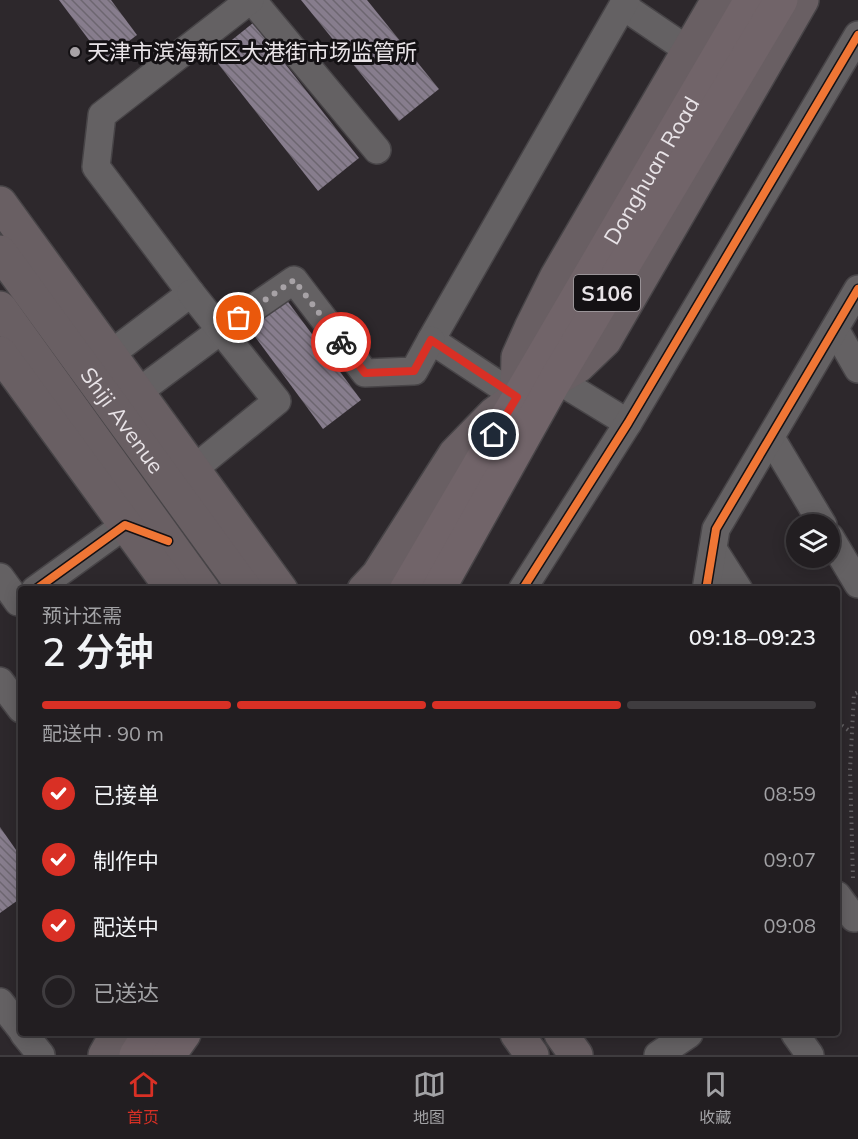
<!DOCTYPE html>
<html lang="zh">
<meta charset="utf-8">
<style>
body{margin:0;font-family:Mulish,"Noto Sans SC",sans-serif;background:#2a272a;color:#f1f3f6;height:100vh;display:flex;flex-direction:column;font-size:22px;white-space:nowrap}
*{box-sizing:border-box;margin:0}
p{font-size:20px;color:#a2a2a5}
.icon{flex:none;width:33px;height:33px;fill:none;stroke:currentColor;stroke-width:2;stroke-linecap:round;stroke-linejoin:round}
.map{position:relative;flex:1;overflow:hidden}
.sheet{position:absolute;left:18px;top:586px;width:822px;height:450px;display:flex;flex-direction:column;background:#221e21;border-radius:6px;box-shadow:0 3px 15px #0003,0 0 0 2px #3f3c3f}
.sheet>*{flex:none}
.controls{position:absolute;left:786px;top:514px;display:grid;gap:12px}
.controls a{display:grid;place-items:center;width:54px;height:54px;border-radius:50%;background:#221e21;box-shadow:0 3px 15px #0003,0 0 0 2px #3f3c3f;font-size:30px}
.pin{position:absolute;display:grid;place-items:center;width:51px;height:51px;color:#fff;margin:-26px;border:3px solid #fff;border-radius:50%;box-shadow:0 2px 6px #0007}
.courier{position:absolute;display:grid;place-items:center;width:60px;height:60px;margin:-30px;border:4px solid #d93025;border-radius:50%;background:#fff;color:#222;box-shadow:0 2px 8px #0007}
.summary em{font-style:normal;font-weight:600}
.summary div{display:flex;flex-direction:column-reverse}
.summary{display:flex;align-items:center;justify-content:space-between;height:102px;padding:0 24px}
h1{font-size:39px;font-weight:600;line-height:45px}
.bar{display:grid;grid-template-columns:repeat(4,1fr);gap:9px 6px;align-content:center;height:72px;padding:0 24px}
.bar i{height:8px;border-radius:4px;background:#3f3c3f}
.bar .on{background:#d93025}
.bar p{grid-column:span 4}
ol{padding:0 24px;list-style:none}
li{display:flex;align-items:center;gap:18px;height:66px}
li p{margin-inline-start:auto}
li .icon{padding:6px;border-radius:50%;background:#d93025;color:#fff;stroke-width:4}
li:last-child{color:#a2a2a5}
li i{width:33px;height:33px;border:3px solid #3f3c3f;border-radius:50%}
.menu{display:flex;justify-content:space-around;align-items:center;height:84px;border-top:2px solid #3f3c3f;background:#221e21;font-size:16px;color:#a2a2a5}
.menu a{display:grid;justify-items:center;gap:3px}
.menu .on{color:#d93025}
.map>svg:first-child{display:block}
.building{fill:url(#building-back-hatch)}
.lines{fill:none;stroke-linecap:round;stroke-linejoin:round}
.minor-casing{stroke:#474447;stroke-width:30}
.major-casing{stroke:#474447;stroke-width:36}
.highway-casing{stroke:#474447;stroke-width:36}
.path{stroke:#625f62;stroke-width:4;stroke-dasharray:1.5 4.5;stroke-linecap:butt}
.minor{stroke:#646163;stroke-width:27}
.major{stroke:#695f63;stroke-width:33}
.highway{stroke:#716469;stroke-width:33}
.cycleway-casing{stroke:#141114;stroke-width:11}
.cycleway{stroke:#f07635;stroke-width:8}
.done{stroke:#a7a2a6;stroke-width:6;stroke-dasharray:0 10.8}
.route{stroke:#d93025;stroke-width:8}
.poi-dot{fill:#a7a2a6;stroke:#141114;stroke-width:2}
.labels{text-anchor:middle;dominant-baseline:central;stroke-width:6;stroke-linejoin:round;paint-order:stroke}
.shield{fill:#141114;stroke:#a8a4a8;stroke-width:1.5}
.shield-label{font-size:21px;font-weight:bold;fill:#e8e3e7}
.poi-label{font-size:22px;fill:#e8e3e7;stroke:#141114;text-anchor:start}
.street-label{font-size:22px;fill:#e8e3e7;stroke:#141114}
</style>
<div class="map">
<svg width="858" height="1055" viewBox="0 0 858 1055">
<defs>
<pattern id="building-back-hatch" width="6" height="6" patternUnits="userSpaceOnUse" patternTransform="scale(1.5)"><rect width="6" height="6" fill="#877d8d"/><path d="M-1 5l2 2M0 0l6 6M5-1l2 2" fill="none" stroke="#6d6670"/></pattern>
</defs>
<rect width="100%" height="100%" fill="#2d282c"/>
<g class="building">
<path d="M59,0H111L137,35L104,60Z"/>
<path d="M301,0H367L439,89L399,121Z"/>
<path d="M253,23L359,158L318,191L212,56Z"/>
<path d="M274,283L361,400L323,429L237,312Z"/>
<path d="M0,827L21,857V898L0,913Z"/>
</g>
<g class="lines">
<g class="minor-casing">
<g id="minor">
<path d="M252,0L377,150"/>
<path d="M623,6L704,61"/>
<path d="M835,329L858,369"/>
<path d="M95,366L191,293L96,167L102,115L250,0"/>
<path d="M556,379L628,423"/>
<path d="M517,397L431,340L626,0"/>
<path d="M121,405L220,331L294,280L365,373L414,371L431,340"/>
<path d="M771,438L823,525"/>
<path d="M178,482L277,401L191,293"/>
<path d="M830,537L858,584"/>
<path d="M713,549L739,590"/>
<path d="M0,577L18,602"/>
<path d="M35,590L125,525L143,531"/>
<path d="M522,590L628,423L858,35"/>
<path d="M706,590L716,529L858,289"/>
<path d="M0,681L21,709"/>
<path d="M837,895L854,918"/>
<path d="M0,1002L21,1029"/>
<path d="M24,1034L41,1055"/>
<path d="M795,1034L810,1055"/>
<path d="M658,1055L689,1034"/>
</g>
</g>
<g class="major-casing">
<g id="major">
<path d="M0,203L281,590"/>
<path id="s1" d="M0,252L246,590"/>
<path d="M0,308L203,590"/>
<path d="M0,353L173,590"/>
<path d="M556,379L578,366L605,340L802,0"/>
<path d="M364,590L378,575L455,454L494,414L517,397L518,357L531,328L557,276L718,0"/>
<path d="M517,1034L532,1055"/>
<path d="M561,1034L576,1055"/>
<path d="M105,1055L117,1034"/>
</g>
</g>
<g class="highway-casing">
<g id="highway">
<path id="s2" d="M406,590L751,0"/>
<path d="M438,590L556,379L781,0"/>
<path d="M136,1055L149,1034"/>
<path d="M169,1055L184,1034"/>
</g>
</g>
<g class="path">
<path d="M837,722L851,732"/>
<path d="M853,878L850,770L854,694L858,692"/>
</g>
<use href="#minor" class="minor"/>
<use href="#major" class="major"/>
<use href="#highway" class="highway"/>
<g class="cycleway-casing">
<g id="cycleway">
<path d="M35,590L125,525L168,541"/>
<path d="M522,590L628,423L858,35"/>
<path d="M706,590L716,529L858,289"/>
</g>
</g>
<use href="#cycleway" class="cycleway"/>
</g>
<g class="lines">
<path class="done" d="M239,318L294,280L341,342"/>
<path class="route" d="M341,342L365,373L414,371L431,340L517,397L494,435"/>
</g>
<circle class="poi-dot" cx="75" cy="52" r="6"/>
<g class="labels">
<rect class="shield" x="574" y="275" width="66" height="36" rx="4.5"/>
<g class="shield-label">
<text x="607" y="293">S106</text>
</g>
<g class="poi-label">
<text x="87" y="52">天津市滨海新区大港街市场监管所</text>
</g>
<g class="street-label">
<text stroke="none"><textPath href="#s2" startOffset="486">Donghuan Road</textPath></text>
<text stroke="none"><textPath href="#s1" startOffset="208">Shiji Avenue</textPath></text>
</g>
</g>
</svg>
<div class="controls">
<a><svg class="icon" aria-label="layers" viewBox="0 0 24 24"><path d="M12 4l9 5-9 5-9-5zM3 14l9 5 9-5"/></svg></a>
</div>
<div class="pin" style="left:239px;top:318px;background:#ea580c"><svg class="icon" aria-label="bag" viewBox="0 0 24 24"><path d="M5 8h14l-1 12H6zM9 8a3 3 0 0 1 6 0"/></svg></div>
<div class="pin" style="left:494px;top:435px;background:#1f2937"><svg class="icon" aria-label="home" viewBox="0 0 24 24"><path d="M3 11l9-7 9 7M6 9v11h12V9"/></svg></div>
<div class="courier" style="left:341px;top:342px"><svg class="icon" aria-label="bike" viewBox="0 0 24 24"><circle cx="6" cy="16" r="4"/><circle cx="18" cy="16" r="4"/><path d="M6 16l4-8h5l3 8M10 8l3 8H6M13 5h3"/></svg></div>
<section class="sheet">
<div class="summary"><div><h1>2 分钟</h1><p>预计还需</p></div><em>09:18–09:23</em></div>
<div class="bar"><i class="on"></i><i class="on"></i><i class="on"></i><i></i><p>配送中 · 90 m</p></div>
<ol>
<li><svg class="icon" aria-label="check" viewBox="0 0 24 24"><path d="M5 12l5 5 9-10"/></svg>已接单<p>08:59</p></li>
<li><svg class="icon" aria-label="check" viewBox="0 0 24 24"><path d="M5 12l5 5 9-10"/></svg>制作中<p>09:07</p></li>
<li><svg class="icon" aria-label="check" viewBox="0 0 24 24"><path d="M5 12l5 5 9-10"/></svg>配送中<p>09:08</p></li>
<li><i></i>已送达</li>
</ol>
</section>
</div>
<nav class="menu">
<a class="on"><svg class="icon" aria-label="home" viewBox="0 0 24 24"><path d="M3 11l9-7 9 7M6 9v11h12V9"/></svg>首页</a>
<a><svg class="icon" aria-label="map" viewBox="0 0 24 24"><path d="M3 6l6-2 6 2 6-2v14l-6 2-6-2-6 2zM9 4v14M15 6v14"/></svg>地图</a>
<a><svg class="icon" aria-label="saved" viewBox="0 0 24 24"><path d="M7 4h10v16l-5-4-5 4z"/></svg>收藏</a>
</nav>
